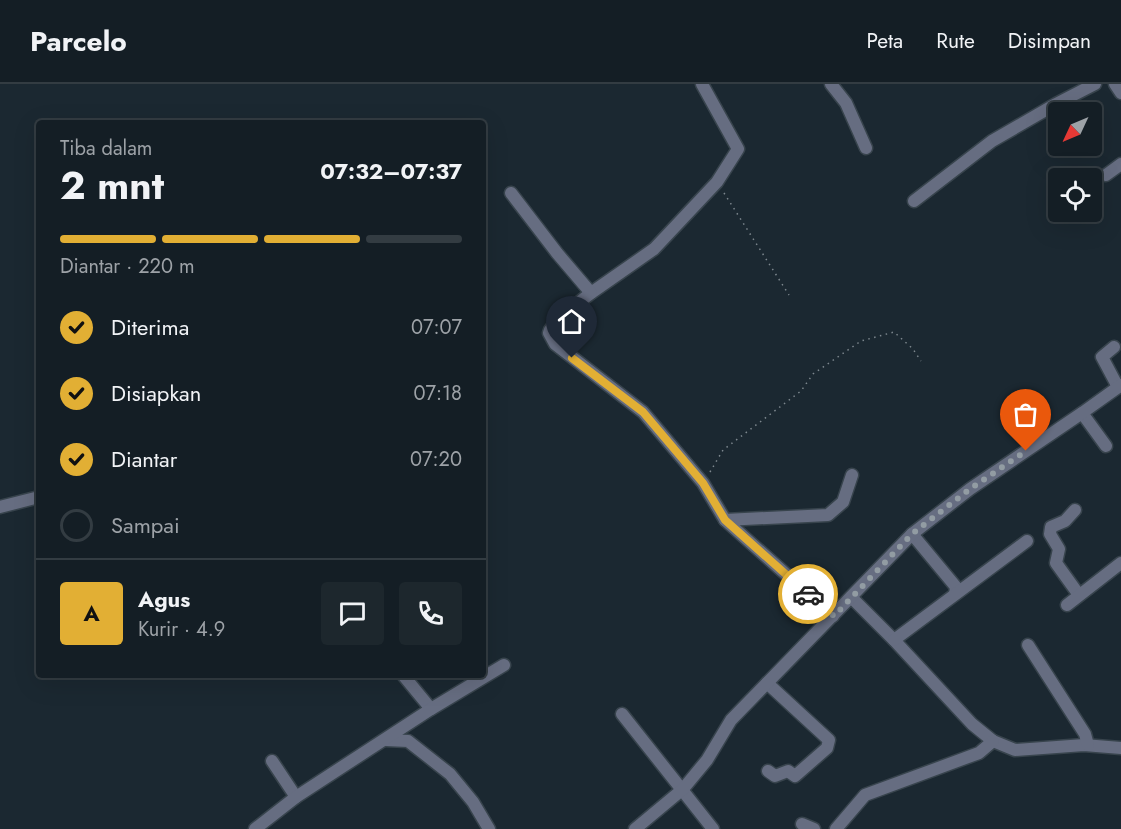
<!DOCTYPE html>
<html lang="id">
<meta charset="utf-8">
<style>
body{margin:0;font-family:Jost,sans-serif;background:#1d272d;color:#f1f3f6;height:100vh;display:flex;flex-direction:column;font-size:22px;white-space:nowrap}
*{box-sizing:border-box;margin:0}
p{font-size:20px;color:#9da2a7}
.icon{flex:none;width:33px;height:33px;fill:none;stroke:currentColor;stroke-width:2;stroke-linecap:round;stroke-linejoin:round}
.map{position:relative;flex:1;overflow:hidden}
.panel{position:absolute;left:36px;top:36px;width:450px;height:558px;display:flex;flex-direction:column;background:#141e25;border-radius:6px;box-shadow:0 6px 24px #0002,0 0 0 2px #333c42}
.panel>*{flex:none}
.needle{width:39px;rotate:226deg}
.tools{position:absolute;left:1048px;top:18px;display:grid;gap:12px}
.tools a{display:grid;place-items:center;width:54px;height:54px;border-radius:6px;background:#141e25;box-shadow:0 6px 24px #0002,0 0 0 2px #333c42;font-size:30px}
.pin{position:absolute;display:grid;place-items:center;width:51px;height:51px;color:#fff;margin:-62px -26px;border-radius:50% 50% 50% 0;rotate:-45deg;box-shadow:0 0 6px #0007}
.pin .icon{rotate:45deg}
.courier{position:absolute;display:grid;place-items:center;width:60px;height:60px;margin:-30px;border:4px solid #e2af34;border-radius:50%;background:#fff;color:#222;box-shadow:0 2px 8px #0007}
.head em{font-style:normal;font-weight:700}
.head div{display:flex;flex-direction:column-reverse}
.head{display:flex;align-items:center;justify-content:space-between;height:102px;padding:0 24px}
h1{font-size:39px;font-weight:700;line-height:45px}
.bar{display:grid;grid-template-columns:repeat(4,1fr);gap:9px 6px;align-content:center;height:72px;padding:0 24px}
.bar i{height:8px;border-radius:4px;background:#333c42}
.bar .selected{background:#e2af34}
.bar p{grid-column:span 4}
.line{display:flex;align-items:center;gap:15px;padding:0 24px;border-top:2px solid #333c42}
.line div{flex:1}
.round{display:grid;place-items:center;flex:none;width:63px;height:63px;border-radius:6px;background:#1d272d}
ol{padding:0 24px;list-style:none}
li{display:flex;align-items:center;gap:18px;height:66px}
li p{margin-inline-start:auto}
li .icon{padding:6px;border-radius:50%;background:#e2af34;color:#111;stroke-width:4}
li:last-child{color:#9da2a7}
li i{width:33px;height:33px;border:3px solid #333c42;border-radius:50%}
header{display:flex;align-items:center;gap:36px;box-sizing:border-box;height:84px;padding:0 30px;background:#141e25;border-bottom:2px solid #333c42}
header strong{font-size:28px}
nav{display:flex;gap:33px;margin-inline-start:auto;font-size:21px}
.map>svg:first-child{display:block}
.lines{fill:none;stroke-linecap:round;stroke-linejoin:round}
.street-casing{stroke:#38444d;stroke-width:15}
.path{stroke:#7d878e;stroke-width:1.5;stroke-dasharray:1.5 4.5;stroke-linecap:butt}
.street{stroke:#666d81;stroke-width:12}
.done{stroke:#929ca3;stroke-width:6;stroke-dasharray:0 10.8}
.route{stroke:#e2af34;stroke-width:8}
</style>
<header>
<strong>Parcelo</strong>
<nav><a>Peta</a><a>Rute</a><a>Disimpan</a></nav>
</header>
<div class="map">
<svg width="1121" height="745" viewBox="0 0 1121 745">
<rect width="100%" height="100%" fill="#1b2831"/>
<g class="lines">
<g class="street-casing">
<g id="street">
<path d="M702,0L738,65L717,98L654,165L591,209L559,234L550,246L549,249L555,260L643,328L703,399L725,436L833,532"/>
<path d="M831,0L846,19L866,64"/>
<path d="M1115,0L1121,9"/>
<path d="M1106,91L1121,80"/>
<path d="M511,109L557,169L591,209"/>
<path d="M914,117L992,57L1056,20L1095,0"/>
<path d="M1114,263L1102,273L1118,303"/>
<path d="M1082,329L1106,362"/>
<path d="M0,423L39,413"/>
<path d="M1075,426L1065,437L1051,443L1050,450L1059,465L1056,479L1079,511"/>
<path d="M725,436L828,431L843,418L852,391"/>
<path d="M912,450L956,503L955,510"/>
<path d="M851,513L894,556L972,640L993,657L1015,666L1084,661L1121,664"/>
<path d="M1067,521L1121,479"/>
<path d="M894,556L1027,457"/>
<path d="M1028,561L1085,650L1088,661"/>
<path d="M403,591L431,625"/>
<path d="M767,599L829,656L827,664L795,692L788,687L775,692L768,687"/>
<path d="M622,630L713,745"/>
<path d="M386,656L408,657L450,690L473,718L489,745"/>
<path d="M272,677L296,713"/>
<path d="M802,740L814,745"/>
<path d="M255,745L296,713L431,625L504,581"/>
<path d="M635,745L683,705L707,676L731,636L912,450L970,405L1082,329L1121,301"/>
<path d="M836,745L865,711L979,669L993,657"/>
</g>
</g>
<g class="path">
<path d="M724,109L789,211"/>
<path d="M710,388L723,366L801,307L813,290L861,257L894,248L913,265L921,277"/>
</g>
<use href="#street" class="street"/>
</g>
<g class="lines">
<path class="done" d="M808,510L834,532L912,450L970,405L1026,367"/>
<path class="route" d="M572,274L643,328L703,399L725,436L808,510"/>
</g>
</svg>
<div class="tools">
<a><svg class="needle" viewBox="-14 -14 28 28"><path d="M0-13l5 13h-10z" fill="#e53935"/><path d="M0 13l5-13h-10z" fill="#9da2a7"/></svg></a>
<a><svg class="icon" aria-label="locate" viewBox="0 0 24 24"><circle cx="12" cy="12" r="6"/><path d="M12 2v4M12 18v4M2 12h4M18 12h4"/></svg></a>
</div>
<div class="pin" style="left:1026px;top:367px;background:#ea580c"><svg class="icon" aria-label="bag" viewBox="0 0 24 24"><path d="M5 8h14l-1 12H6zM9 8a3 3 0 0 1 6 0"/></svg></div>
<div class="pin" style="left:572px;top:274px;background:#1f2937"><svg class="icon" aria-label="home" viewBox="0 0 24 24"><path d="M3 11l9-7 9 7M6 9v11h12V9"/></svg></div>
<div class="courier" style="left:808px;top:510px"><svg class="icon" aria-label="car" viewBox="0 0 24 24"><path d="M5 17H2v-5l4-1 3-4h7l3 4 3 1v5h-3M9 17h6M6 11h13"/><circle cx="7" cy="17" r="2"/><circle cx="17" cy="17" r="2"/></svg></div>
<section class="panel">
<div class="head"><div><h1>2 mnt</h1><p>Tiba dalam</p></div><em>07:32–07:37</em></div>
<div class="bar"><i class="selected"></i><i class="selected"></i><i class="selected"></i><i></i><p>Diantar · 220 m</p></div>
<ol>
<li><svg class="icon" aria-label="check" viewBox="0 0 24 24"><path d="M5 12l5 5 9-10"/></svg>Diterima<p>07:07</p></li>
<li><svg class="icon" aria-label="check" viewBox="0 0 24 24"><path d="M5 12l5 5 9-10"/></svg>Disiapkan<p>07:18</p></li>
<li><svg class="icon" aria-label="check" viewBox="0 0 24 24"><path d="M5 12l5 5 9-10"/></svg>Diantar<p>07:20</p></li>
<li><i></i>Sampai</li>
</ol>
<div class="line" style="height:108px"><b class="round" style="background:#e2af34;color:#111">A</b><div><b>Agus</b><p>Kurir · 4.9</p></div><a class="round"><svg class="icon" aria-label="chat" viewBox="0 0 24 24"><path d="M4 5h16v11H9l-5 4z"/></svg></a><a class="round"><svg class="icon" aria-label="phone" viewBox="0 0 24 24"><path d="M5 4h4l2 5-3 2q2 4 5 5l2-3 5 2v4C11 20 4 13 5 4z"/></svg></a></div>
</section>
</div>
